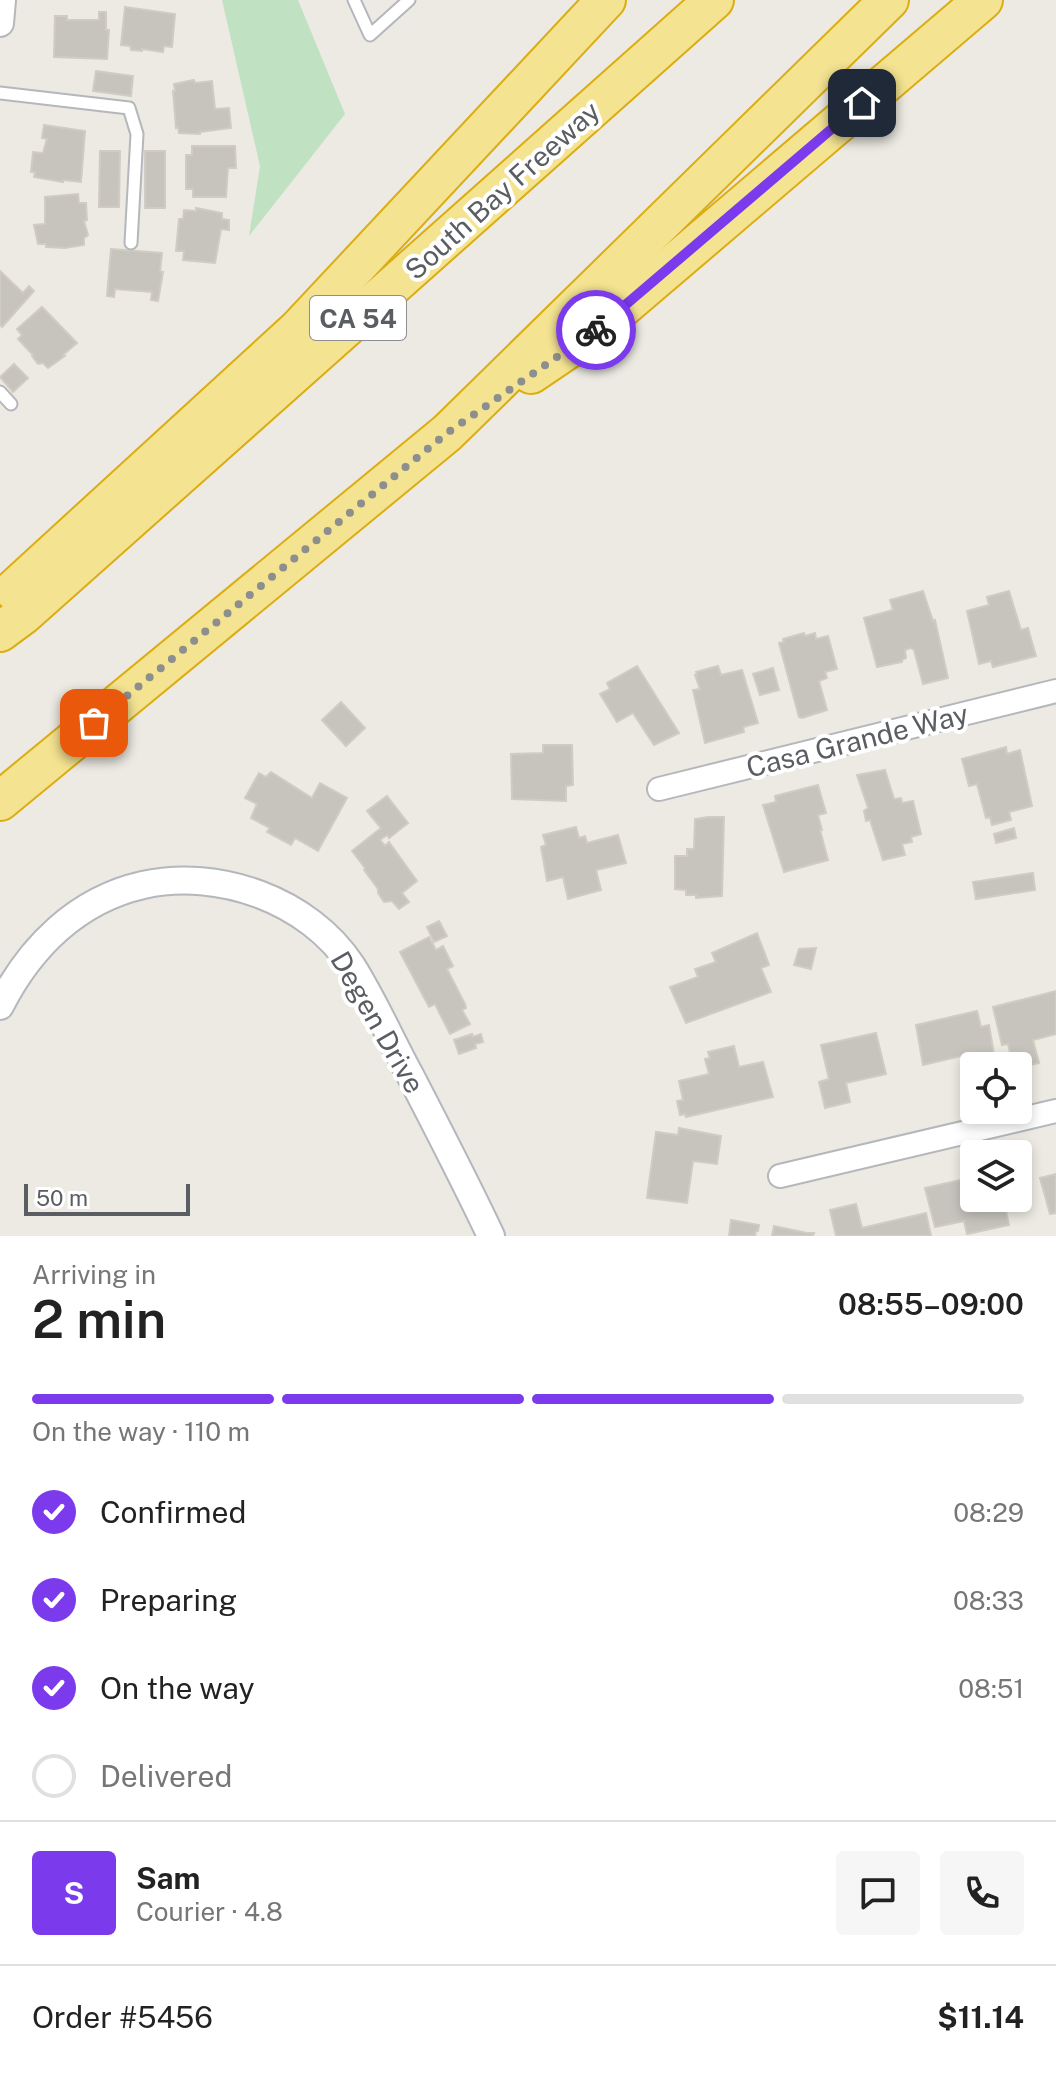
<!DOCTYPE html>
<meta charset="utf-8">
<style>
body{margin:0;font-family:"Public Sans",sans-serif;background:#f6f6f6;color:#222;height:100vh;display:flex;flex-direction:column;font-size:30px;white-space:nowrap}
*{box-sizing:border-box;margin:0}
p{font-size:26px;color:#767676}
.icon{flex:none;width:44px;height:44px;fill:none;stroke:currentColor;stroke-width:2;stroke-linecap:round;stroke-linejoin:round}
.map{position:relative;height:1236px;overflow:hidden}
.drawer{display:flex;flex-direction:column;background:#fff;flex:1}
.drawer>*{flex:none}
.buttons{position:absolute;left:960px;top:1052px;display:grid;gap:16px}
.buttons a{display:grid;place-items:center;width:72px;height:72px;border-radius:8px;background:#fff;box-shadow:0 4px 12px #0003;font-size:40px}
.scale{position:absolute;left:24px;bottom:20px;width:166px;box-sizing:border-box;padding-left:8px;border:4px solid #5a5d61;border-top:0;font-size:22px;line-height:28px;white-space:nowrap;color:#5a5d61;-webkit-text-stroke:6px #fff;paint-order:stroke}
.pin{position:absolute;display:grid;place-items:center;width:68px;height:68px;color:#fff;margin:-34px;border-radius:16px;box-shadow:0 4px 12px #0006}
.courier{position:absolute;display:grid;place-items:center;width:80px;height:80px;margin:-40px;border:6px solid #7c3aed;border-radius:50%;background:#fff;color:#222;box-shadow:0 2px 10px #0007}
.overview em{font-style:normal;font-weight:600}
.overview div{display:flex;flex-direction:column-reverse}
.overview{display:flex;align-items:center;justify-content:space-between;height:136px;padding:0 32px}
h1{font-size:52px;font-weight:600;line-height:60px}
.bar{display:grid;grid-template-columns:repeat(4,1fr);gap:12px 8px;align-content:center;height:96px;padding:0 32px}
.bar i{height:10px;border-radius:6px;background:#e0e0e0}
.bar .current{background:#7c3aed}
.bar p{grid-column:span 4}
.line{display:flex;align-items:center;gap:20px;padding:0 32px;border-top:2px solid #e0e0e0}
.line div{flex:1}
.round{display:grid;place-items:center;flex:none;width:84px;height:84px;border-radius:8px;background:#f6f6f6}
ol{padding:0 32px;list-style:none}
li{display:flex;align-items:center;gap:24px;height:88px}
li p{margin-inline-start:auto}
li .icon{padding:8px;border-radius:50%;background:#7c3aed;color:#fff;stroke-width:4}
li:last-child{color:#767676}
li i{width:44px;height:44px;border:4px solid #e0e0e0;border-radius:50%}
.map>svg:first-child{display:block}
.green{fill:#c0e2c3}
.building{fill:#c7c4be;stroke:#d0ccc1;stroke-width:2}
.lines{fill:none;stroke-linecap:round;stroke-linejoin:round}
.service-casing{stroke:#b4b7bb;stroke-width:15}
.minor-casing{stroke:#b4b7bb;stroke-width:26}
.tertiary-casing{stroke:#b4b7bb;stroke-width:30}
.motorway-casing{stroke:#dcad12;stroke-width:42}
.service{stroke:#fff;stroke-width:11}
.minor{stroke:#fff;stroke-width:22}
.tertiary{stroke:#fff;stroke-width:26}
.motorway{stroke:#f4e391;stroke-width:38}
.done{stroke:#8d8e8e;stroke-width:8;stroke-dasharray:0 14.4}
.route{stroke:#7c3aed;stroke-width:10}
.labels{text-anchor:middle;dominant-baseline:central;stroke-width:8;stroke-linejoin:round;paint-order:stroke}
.shield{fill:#fff;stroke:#8c8e90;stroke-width:2}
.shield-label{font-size:26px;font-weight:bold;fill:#5a5d61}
.street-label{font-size:28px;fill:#5a5d61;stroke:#fff}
</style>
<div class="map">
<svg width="1056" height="1236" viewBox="0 0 1056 1236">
<rect width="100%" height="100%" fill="#eceae2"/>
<path class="green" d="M222,0H298L345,114L249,236L260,166Z"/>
<g class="building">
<path d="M125,7L175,14L172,47L164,46L163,52L142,49V51L131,50L130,46L121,45Z"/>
<path d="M99,12H106V30H109L107,59L54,57L55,16H67V20H99Z"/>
<path d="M96,71L133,76L131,96L93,91Z"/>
<path d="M194,80L195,83L212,81L215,109L229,108L231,128L200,132V134L179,133L178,127L176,128L173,91H175L174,84Z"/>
<path d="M44,125L85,131L81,182L63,180V182L34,177L35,172H31L33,152L43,153L46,142L47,139L42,138Z"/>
<path d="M192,146H235L236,168H228L226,197H193V189H186V155H192Z"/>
<path d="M100,151H120L119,207H99Z"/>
<rect x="145" y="151" width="20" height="57"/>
<path d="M78,194L79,203H86L87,220L84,221L88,235L84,238V245L65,248L46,247V244H38L34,225L45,224V197Z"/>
<path d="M196,208L222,213V219L229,220V230L221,229L215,263L183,260L184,251H176L179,219H183L184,210L196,211Z"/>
<path d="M111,249L162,253L160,272H163L158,301L151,300L152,292L115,289L114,297L107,296Z"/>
<path d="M0,271L23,293L29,286L34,291L2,327L0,324Z"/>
<path d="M42,307L77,343L63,355L65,356L48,368L43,363L38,364L32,356L33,355L18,339L22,335L17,329Z"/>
<path d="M14,364L28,378L13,392L0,377Z"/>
<path d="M923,591L933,621L935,620L948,678L923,684L914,650L911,648L905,650L906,658L902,660V662L877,667L864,618L893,610L890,600Z"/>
<path d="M1009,591L1021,630L1028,628L1036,656L993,667L991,661L979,664L967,611L989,605L987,597Z"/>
<path d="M804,633L805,636L815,633L816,639L828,636L837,669L825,672L827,678L819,681L827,710L802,718L799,717L779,643L784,642L783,639Z"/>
<path d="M637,666L679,733L654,745L633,713L617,722L600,694L610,689L607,683Z"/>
<path d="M718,666L721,675L742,670L758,723L743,727L744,732L705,743L693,690L700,689L695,675H697L696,672Z"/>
<path d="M773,668L779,690L760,695L753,674Z"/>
<path d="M341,702L365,728L346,746L322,720Z"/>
<path d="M543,745H572L573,785L566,786V801L512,799L511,754L543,753Z"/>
<path d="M1006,747L1007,754L1020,750L1032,806L1009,812L1011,820L992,825L990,817L986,818L977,784L969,786L962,759Z"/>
<path d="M885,770L894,799L901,798L902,803L913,801L921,834L911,837L912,842L902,844L905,855L883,860L870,820L866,821L864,811L868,808L857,775Z"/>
<path d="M271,772L312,798L320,783L347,798L318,851L295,838L291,845L267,832L270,828L251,818L257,804L245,798L259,773L266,777Z"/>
<path d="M818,785L826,813L818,815L822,830H820L828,860L784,872L763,805L776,802L775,796Z"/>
<path d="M387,796L408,823L389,838L387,835L380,840L385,846L389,842L417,881L402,893L409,902L399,909L392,901L384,902L378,893V889L364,870L365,868L352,851L381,828L367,811Z"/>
<path d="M708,817H724L722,896L696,898V895H686V890L675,889V856H687V849H694L695,819Z"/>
<path d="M576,827L579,838L585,836L587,843L618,835L626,863L596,870L601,890L568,899L563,877L547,881L541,847L546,845L543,835Z"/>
<path d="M1014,828L1016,838L996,843L994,834Z"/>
<path d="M1033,873L1035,890L976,899L973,882Z"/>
<path d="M439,921L447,936L434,942L427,927Z"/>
<path d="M757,933L769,965L761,968L771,992L686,1023L670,987L698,977L695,969L716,962L712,953Z"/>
<path d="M429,937L436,950L443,946L453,966L447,969L465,1004L466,1008L462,1010L470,1024L450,1034L435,1004L429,1007L400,952Z"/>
<path d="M816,948L811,969L794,965L799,949Z"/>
<path d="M1056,991V1034L1033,1040L1039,1063L1018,1068L1013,1066L1008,1044L1002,1045L993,1007Z"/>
<path d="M977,1011L981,1027L989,1025L996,1066H974V1076L970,1077L965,1055L923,1065L916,1025Z"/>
<path d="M876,1033L886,1074L846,1083L850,1102L825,1108L819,1082L829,1079L821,1045Z"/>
<path d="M472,1034L473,1037L481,1034L483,1042L475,1044L476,1048L459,1054L454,1040Z"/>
<path d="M734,1046L739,1067L763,1062L773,1097L686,1117L685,1114L680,1115L677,1101L683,1100L679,1081L709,1074L705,1059L710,1058L708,1052Z"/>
<path d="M679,1128L721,1136L717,1164L693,1161L687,1203L647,1198L656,1132L678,1135Z"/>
<path d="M1056,1174V1213L1050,1214L1040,1178Z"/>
<path d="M974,1177V1198H1018V1185L1025,1207L1006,1211L1009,1225L967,1234L964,1221L935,1227L925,1188Z"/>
<path d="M856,1204L862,1228L926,1213L931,1236H836L830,1210Z"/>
<path d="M731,1220L759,1225L758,1231H756L755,1236H729Z"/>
<path d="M774,1226L807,1233H814L813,1236H772Z"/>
</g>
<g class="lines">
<g class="service-casing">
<g id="service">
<path d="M354,0L370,35L409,0"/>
<path d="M0,93L129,108L137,134L131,243"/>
<path d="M0,392L11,404"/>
</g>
</g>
<g class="minor-casing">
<g id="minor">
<path d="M659,789L1056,691"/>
<path d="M780,1176L1056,1111"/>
</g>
</g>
<g class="tertiary-casing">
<g id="tertiary">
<path d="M0,23L2,0"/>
<path d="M0,1006C30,947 77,900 143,885C218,868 309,900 352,966C373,999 390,1038 409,1073C437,1127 465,1181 491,1236"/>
</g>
</g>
<g class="motorway-casing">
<g id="motorway">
<path d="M531,374L596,330L983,0"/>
<path d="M13,590L298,329L606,0"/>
<path d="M0,632L23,615L714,0"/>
<path d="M0,801L447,433L889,0"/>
</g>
</g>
<use href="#service" class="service"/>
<use href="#minor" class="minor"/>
<use href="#tertiary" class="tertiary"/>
<use href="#motorway" class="motorway"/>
</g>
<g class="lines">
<path class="done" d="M94,723L447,433L596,330"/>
<path class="route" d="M596,330L862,103"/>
</g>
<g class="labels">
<rect class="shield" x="310" y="296" width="96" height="44" rx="6"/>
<g class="shield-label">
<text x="358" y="318">CA 54</text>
</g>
<g class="street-label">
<text transform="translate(502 190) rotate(-42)">South Bay Freeway</text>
<text transform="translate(857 740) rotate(-14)">Casa Grande Way</text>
<text transform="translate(378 1022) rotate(60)">Degen Drive</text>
</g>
</g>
</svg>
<div class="buttons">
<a><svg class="icon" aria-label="locate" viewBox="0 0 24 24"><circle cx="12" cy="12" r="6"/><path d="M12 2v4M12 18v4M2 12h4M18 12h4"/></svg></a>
<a><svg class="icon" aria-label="layers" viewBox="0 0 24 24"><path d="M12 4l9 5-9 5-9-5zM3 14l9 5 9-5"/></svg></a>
</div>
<div class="scale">50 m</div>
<div class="pin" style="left:94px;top:723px;background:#ea580c"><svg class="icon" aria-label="bag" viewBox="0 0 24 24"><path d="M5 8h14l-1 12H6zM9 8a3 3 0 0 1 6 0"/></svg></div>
<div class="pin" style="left:862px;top:103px;background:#1f2937"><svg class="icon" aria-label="home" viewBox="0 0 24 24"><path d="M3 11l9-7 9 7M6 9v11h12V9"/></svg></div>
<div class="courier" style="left:596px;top:330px"><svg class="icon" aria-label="bike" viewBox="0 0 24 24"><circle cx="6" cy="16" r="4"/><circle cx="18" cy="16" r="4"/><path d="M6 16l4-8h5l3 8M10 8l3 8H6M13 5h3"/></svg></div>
</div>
<section class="drawer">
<div class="overview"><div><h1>2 min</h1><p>Arriving in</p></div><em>08:55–09:00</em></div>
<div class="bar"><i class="current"></i><i class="current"></i><i class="current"></i><i></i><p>On the way · 110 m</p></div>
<ol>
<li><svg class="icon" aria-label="check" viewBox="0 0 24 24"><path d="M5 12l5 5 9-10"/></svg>Confirmed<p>08:29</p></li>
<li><svg class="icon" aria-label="check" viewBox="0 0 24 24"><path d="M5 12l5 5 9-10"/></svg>Preparing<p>08:33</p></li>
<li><svg class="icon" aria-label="check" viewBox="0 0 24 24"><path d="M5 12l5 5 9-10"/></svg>On the way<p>08:51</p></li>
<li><i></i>Delivered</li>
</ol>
<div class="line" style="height:144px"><b class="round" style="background:#7c3aed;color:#fff">S</b><div><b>Sam</b><p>Courier · 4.8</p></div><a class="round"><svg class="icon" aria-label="chat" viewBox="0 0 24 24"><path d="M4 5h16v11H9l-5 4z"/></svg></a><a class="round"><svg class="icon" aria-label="phone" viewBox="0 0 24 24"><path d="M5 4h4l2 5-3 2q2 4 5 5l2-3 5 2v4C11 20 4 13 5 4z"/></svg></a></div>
<div class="line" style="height:104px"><div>Order #5456</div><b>$11.14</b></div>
</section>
